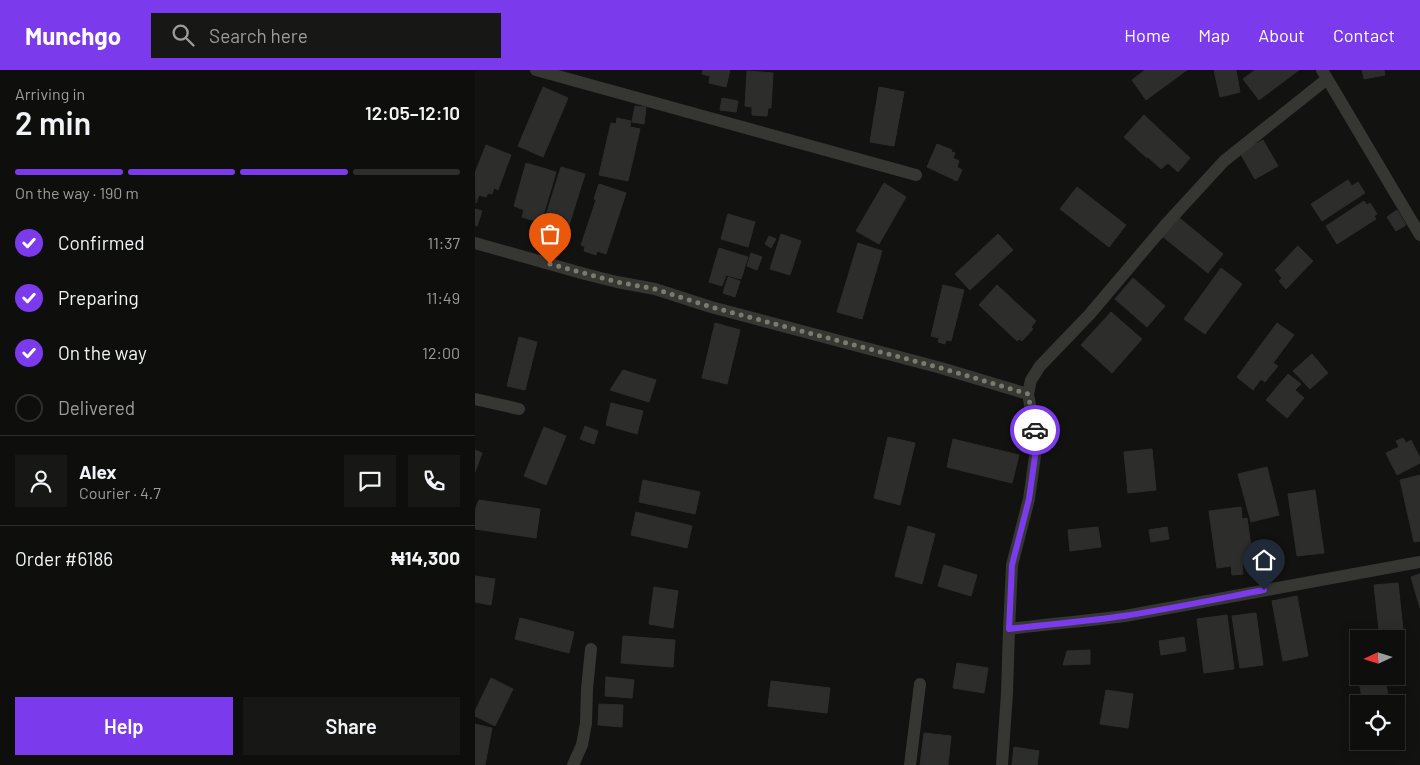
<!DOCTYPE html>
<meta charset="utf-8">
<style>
body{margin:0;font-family:Barlow,sans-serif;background:#171716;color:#f1f3f6;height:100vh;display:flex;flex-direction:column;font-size:19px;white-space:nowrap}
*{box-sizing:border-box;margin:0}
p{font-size:16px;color:#9b9c9d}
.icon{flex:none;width:28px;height:28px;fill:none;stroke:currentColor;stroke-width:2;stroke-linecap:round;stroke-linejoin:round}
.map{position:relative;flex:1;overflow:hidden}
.drawer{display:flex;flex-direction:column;background:#0e0e0d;width:475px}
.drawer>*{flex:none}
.needle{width:32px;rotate:266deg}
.controls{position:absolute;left:875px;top:560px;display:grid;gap:10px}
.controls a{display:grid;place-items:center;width:55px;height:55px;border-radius:0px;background:#0e0e0d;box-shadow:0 2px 12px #0003,0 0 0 1px #2e2e2e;font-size:25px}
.pin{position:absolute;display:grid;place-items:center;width:42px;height:42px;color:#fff;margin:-51px -21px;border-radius:50% 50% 50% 0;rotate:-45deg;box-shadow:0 0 5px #0007}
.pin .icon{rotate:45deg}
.courier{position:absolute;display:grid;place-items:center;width:50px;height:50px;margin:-25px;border:4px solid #7c3aed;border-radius:50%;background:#fff;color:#222;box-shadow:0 1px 6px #0007}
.head em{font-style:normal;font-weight:600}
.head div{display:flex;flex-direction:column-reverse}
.head{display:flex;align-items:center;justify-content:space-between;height:85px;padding:0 15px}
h1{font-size:32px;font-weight:600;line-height:38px}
.bar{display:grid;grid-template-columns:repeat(4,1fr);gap:8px 5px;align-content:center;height:60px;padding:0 15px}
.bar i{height:6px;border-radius:4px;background:#2e2e2e}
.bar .current{background:#7c3aed}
.bar p{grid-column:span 4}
.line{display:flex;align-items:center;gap:12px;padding:0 15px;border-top:1px solid #2e2e2e}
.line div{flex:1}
.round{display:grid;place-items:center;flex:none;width:52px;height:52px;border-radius:0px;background:#171716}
ol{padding:0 15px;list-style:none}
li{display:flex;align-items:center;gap:15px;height:55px}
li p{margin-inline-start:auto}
li .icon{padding:5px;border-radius:50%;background:#7c3aed;color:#fff;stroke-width:4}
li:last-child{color:#9b9c9d}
li i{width:28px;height:28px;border:2px solid #2e2e2e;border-radius:50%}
.action{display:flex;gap:10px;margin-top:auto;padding:10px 15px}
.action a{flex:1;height:58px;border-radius:0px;background:#7c3aed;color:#fff;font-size:20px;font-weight:600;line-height:58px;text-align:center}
.action a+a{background:#171716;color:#f1f3f6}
header{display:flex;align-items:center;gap:30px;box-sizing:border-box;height:70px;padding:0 25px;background:#7c3aed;color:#fff}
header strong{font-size:24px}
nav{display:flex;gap:28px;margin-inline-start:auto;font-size:18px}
.search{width:350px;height:45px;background:#171716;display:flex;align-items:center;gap:12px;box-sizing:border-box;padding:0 18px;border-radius:0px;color:#9b9c9d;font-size:19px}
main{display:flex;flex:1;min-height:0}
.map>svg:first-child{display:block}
.building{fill:#2d2e2c;stroke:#2d2e2b}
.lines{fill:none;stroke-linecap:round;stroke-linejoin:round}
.street{stroke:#363732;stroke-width:12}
.done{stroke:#797b6f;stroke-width:5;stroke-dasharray:0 9}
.route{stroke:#7c3aed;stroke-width:6}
</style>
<header>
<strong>Munchgo</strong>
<div class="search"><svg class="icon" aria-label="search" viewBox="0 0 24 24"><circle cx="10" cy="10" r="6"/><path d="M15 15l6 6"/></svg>Search here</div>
<nav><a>Home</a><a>Map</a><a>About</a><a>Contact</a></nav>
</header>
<main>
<section class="drawer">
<div class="head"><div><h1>2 min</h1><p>Arriving in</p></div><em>12:05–12:10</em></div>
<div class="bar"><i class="current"></i><i class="current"></i><i class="current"></i><i></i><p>On the way · 190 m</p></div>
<ol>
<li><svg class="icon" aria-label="check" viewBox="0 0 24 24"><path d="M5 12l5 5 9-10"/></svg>Confirmed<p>11:37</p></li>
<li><svg class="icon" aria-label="check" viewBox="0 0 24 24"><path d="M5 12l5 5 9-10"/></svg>Preparing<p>11:49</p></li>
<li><svg class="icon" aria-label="check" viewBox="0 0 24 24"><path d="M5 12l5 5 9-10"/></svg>On the way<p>12:00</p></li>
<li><i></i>Delivered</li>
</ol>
<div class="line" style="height:90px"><a class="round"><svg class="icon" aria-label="person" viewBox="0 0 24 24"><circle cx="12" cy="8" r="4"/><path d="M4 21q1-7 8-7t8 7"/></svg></a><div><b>Alex</b><p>Courier · 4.7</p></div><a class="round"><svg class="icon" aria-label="chat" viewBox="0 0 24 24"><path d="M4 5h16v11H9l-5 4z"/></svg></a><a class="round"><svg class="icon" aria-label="phone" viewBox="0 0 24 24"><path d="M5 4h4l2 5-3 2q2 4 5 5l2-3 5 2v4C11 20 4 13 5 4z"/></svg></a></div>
<div class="line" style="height:65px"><div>Order #6186</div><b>₦14,300</b></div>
<div class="action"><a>Help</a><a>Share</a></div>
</section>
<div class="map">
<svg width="945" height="695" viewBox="0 0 945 695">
<rect width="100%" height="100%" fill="#121211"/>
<g class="building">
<path d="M228,0H255L251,17L234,13L235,6L227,4Z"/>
<path d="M670,0H712L671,30L657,10Z"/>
<path d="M739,0H761L765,22L745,27Z"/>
<path d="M780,0H824L784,30L768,9Z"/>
<path d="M887,0H909L910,5L889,9Z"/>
<path d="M272,1L298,3L296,38H293L292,46L277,45V37L270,36Z"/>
<path d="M68,17L93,28L68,87L43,76Z"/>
<path d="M404,17L429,22L419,76L395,72Z"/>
<path d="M247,28L263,31L261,42L245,40Z"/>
<path d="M160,36L171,37L169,54L157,52Z"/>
<path d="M669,45L715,88L703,102L693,93L686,99L673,87L672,88L649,67Z"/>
<path d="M142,48L156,51L155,57L165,59L153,111L124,105L136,53L141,54Z"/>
<path d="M788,70L803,96L780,109L765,83Z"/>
<path d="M462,74L477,80L476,82L480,83L478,88L484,91L482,97L487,100L482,111L452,97Z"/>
<path d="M11,75L36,85L23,120L19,118L17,124L13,123L11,127L4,125L1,133L0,103Z"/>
<path d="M51,93L81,102L66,153L47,147L49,140L39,136Z"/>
<path d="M86,97L110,104L90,168L66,161Z"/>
<path d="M873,110L877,116L883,112L890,123L847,151L836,134Z"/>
<path d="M409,113L431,127L404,174L381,161Z"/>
<path d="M124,114L151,123L131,184L122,181L121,185L109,181L110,177L106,175L121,130L119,129Z"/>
<path d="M602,117L651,155L634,177L585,139Z"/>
<path d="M889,131L892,135L895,133L902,144L899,146L901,149L862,174L851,156Z"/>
<path d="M0,139L7,141L2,156L0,155Z"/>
<path d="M922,140L931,155L921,161L912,147Z"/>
<path d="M253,144L280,152L273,177L246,169Z"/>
<path d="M702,146L748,184L733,203L687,166Z"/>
<path d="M306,164L326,171L315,205L295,199Z"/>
<path d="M523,164L538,180L495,220L480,204Z"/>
<path d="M294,166L301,169L296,178L290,174Z"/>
<path d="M383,173L407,181L387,249L362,242Z"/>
<path d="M823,176L838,191L811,219L804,211L807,208L800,200Z"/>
<path d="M244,178L273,187L266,209L251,205L247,216L234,212Z"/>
<path d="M276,183L287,187L282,200L272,196Z"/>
<path d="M746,198L767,214L730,264L709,249Z"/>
<path d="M253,207L265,211L260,227L248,223Z"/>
<path d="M658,208L690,236L672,257L640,229Z"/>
<path d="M468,215L489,220L476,271L471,270L470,274L463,272L464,268L456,266Z"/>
<path d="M522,215L561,251L556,257L558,259L547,271L544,269L542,271L504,235Z"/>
<path d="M636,242L667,269L637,303L606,275Z"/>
<path d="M240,253L265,260L252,314L227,308Z"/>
<path d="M802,253L819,265L798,293L803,296L790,312L786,309L778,320L762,307Z"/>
<path d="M44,267L62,272L50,320L32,316Z"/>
<path d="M837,284L853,303L835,319L818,301Z"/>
<path d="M148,300L181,310L174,332L135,320Z"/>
<path d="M813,304L826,314L820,320L829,328L812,348L791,330Z"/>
<path d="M136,333L168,341L162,364L131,355Z"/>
<path d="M110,356L123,361L119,374L105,369Z"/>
<path d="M69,357L91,366L71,415L49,406Z"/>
<path d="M413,367L440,373L425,435L399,428Z"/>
<path d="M928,368L931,373L936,370L945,388V393L922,405L911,383L924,377L921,371Z"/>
<path d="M478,369L544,385L537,413L472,397Z"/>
<path d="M677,379L681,420L653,423L649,382Z"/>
<path d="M0,380L7,383L0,402Z"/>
<path d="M792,397L804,445L776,452L763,404Z"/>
<path d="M945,405V471L939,472L925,410Z"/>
<path d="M168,410L225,422L220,444L164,432Z"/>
<path d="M840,420L849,483L822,486L813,424Z"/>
<path d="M4,430L65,439L61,468L0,459V440Z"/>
<path d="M766,437L767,449L772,448L776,477L771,478L773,494L767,495L768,504L757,505L756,496L742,498L734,441Z"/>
<path d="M161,442L217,456L212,478L156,465Z"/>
<path d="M433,456L460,464L447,514L420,506Z"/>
<path d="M623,457L626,477L595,481L593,460Z"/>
<path d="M692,457L694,469L676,472L674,460Z"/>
<path d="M469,495L502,505L496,526L463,516Z"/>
<path d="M945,504V538L936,507Z"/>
<path d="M0,506L20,509L16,535L0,532Z"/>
<path d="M923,513L929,569L921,570V569H905L899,515Z"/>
<path d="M179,517L203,521L198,558L174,554Z"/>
<path d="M822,526L833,586L808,591L797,531Z"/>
<path d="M781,543L788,595L765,598L757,546Z"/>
<path d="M752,545L759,599L729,603L722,549Z"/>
<path d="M45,548L99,562L94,583L40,569Z"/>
<path d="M148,566L200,570L198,597L146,593Z"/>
<path d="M709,567L711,581L686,585L684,571Z"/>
<path d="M615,580V594L588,595L592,581Z"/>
<path d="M884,587V606H909L915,634H888L880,588Z"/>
<path d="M482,593L513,598L509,623L478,618Z"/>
<path d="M131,607L159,610L157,628L130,626Z"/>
<path d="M16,608L38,619L20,656L0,646V641Z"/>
<path d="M296,611L355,618L352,643L293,636Z"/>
<path d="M631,620L658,624L653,658L625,654Z"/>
<path d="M124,634L148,635L147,657L123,655Z"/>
<path d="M0,654L17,658L10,695H0Z"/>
<path d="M449,663L476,666L473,695H445Z"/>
<path d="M539,677L564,681L562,695H537Z"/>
</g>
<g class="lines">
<g class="street">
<path d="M61,0L441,105"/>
<path d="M847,0L945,165"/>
<path d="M0,173L110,204L142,212L180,219L236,237L466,298L553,324"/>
<path d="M0,329L44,339"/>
<path d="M534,559C572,554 611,551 650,546L945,492"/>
<path d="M98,695L107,675L111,653L112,619L116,579"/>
<path d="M435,695L445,614"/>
<path d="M527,695L532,623L534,559L537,495L554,429L562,372L553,324L556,310L565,296L614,245L692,153L749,91L852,9"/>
</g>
</g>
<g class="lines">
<path class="done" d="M75,194L142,212L180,219L236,237L466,298L553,324L560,360"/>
<path class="route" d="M560,360L562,372L554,429L537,495L534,559C572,554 610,552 648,546C695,539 742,529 789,520"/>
</g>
</svg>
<div class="controls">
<a><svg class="needle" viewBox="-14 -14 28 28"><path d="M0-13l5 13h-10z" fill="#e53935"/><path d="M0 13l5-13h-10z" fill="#9b9c9d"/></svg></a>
<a><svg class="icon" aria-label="locate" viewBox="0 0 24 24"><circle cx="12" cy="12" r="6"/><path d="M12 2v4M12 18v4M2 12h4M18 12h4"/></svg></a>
</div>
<div class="pin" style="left:75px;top:194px;background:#ea580c"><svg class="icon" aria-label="bag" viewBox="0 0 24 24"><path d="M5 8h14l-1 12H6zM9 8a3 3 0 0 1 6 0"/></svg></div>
<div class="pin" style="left:789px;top:520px;background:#1f2937"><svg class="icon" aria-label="home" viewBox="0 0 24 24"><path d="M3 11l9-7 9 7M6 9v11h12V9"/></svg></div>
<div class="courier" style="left:560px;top:360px"><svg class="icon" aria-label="car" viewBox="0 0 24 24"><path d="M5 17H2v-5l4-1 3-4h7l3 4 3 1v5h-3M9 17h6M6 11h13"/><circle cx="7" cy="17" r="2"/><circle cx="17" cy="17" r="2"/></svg></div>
</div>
</main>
